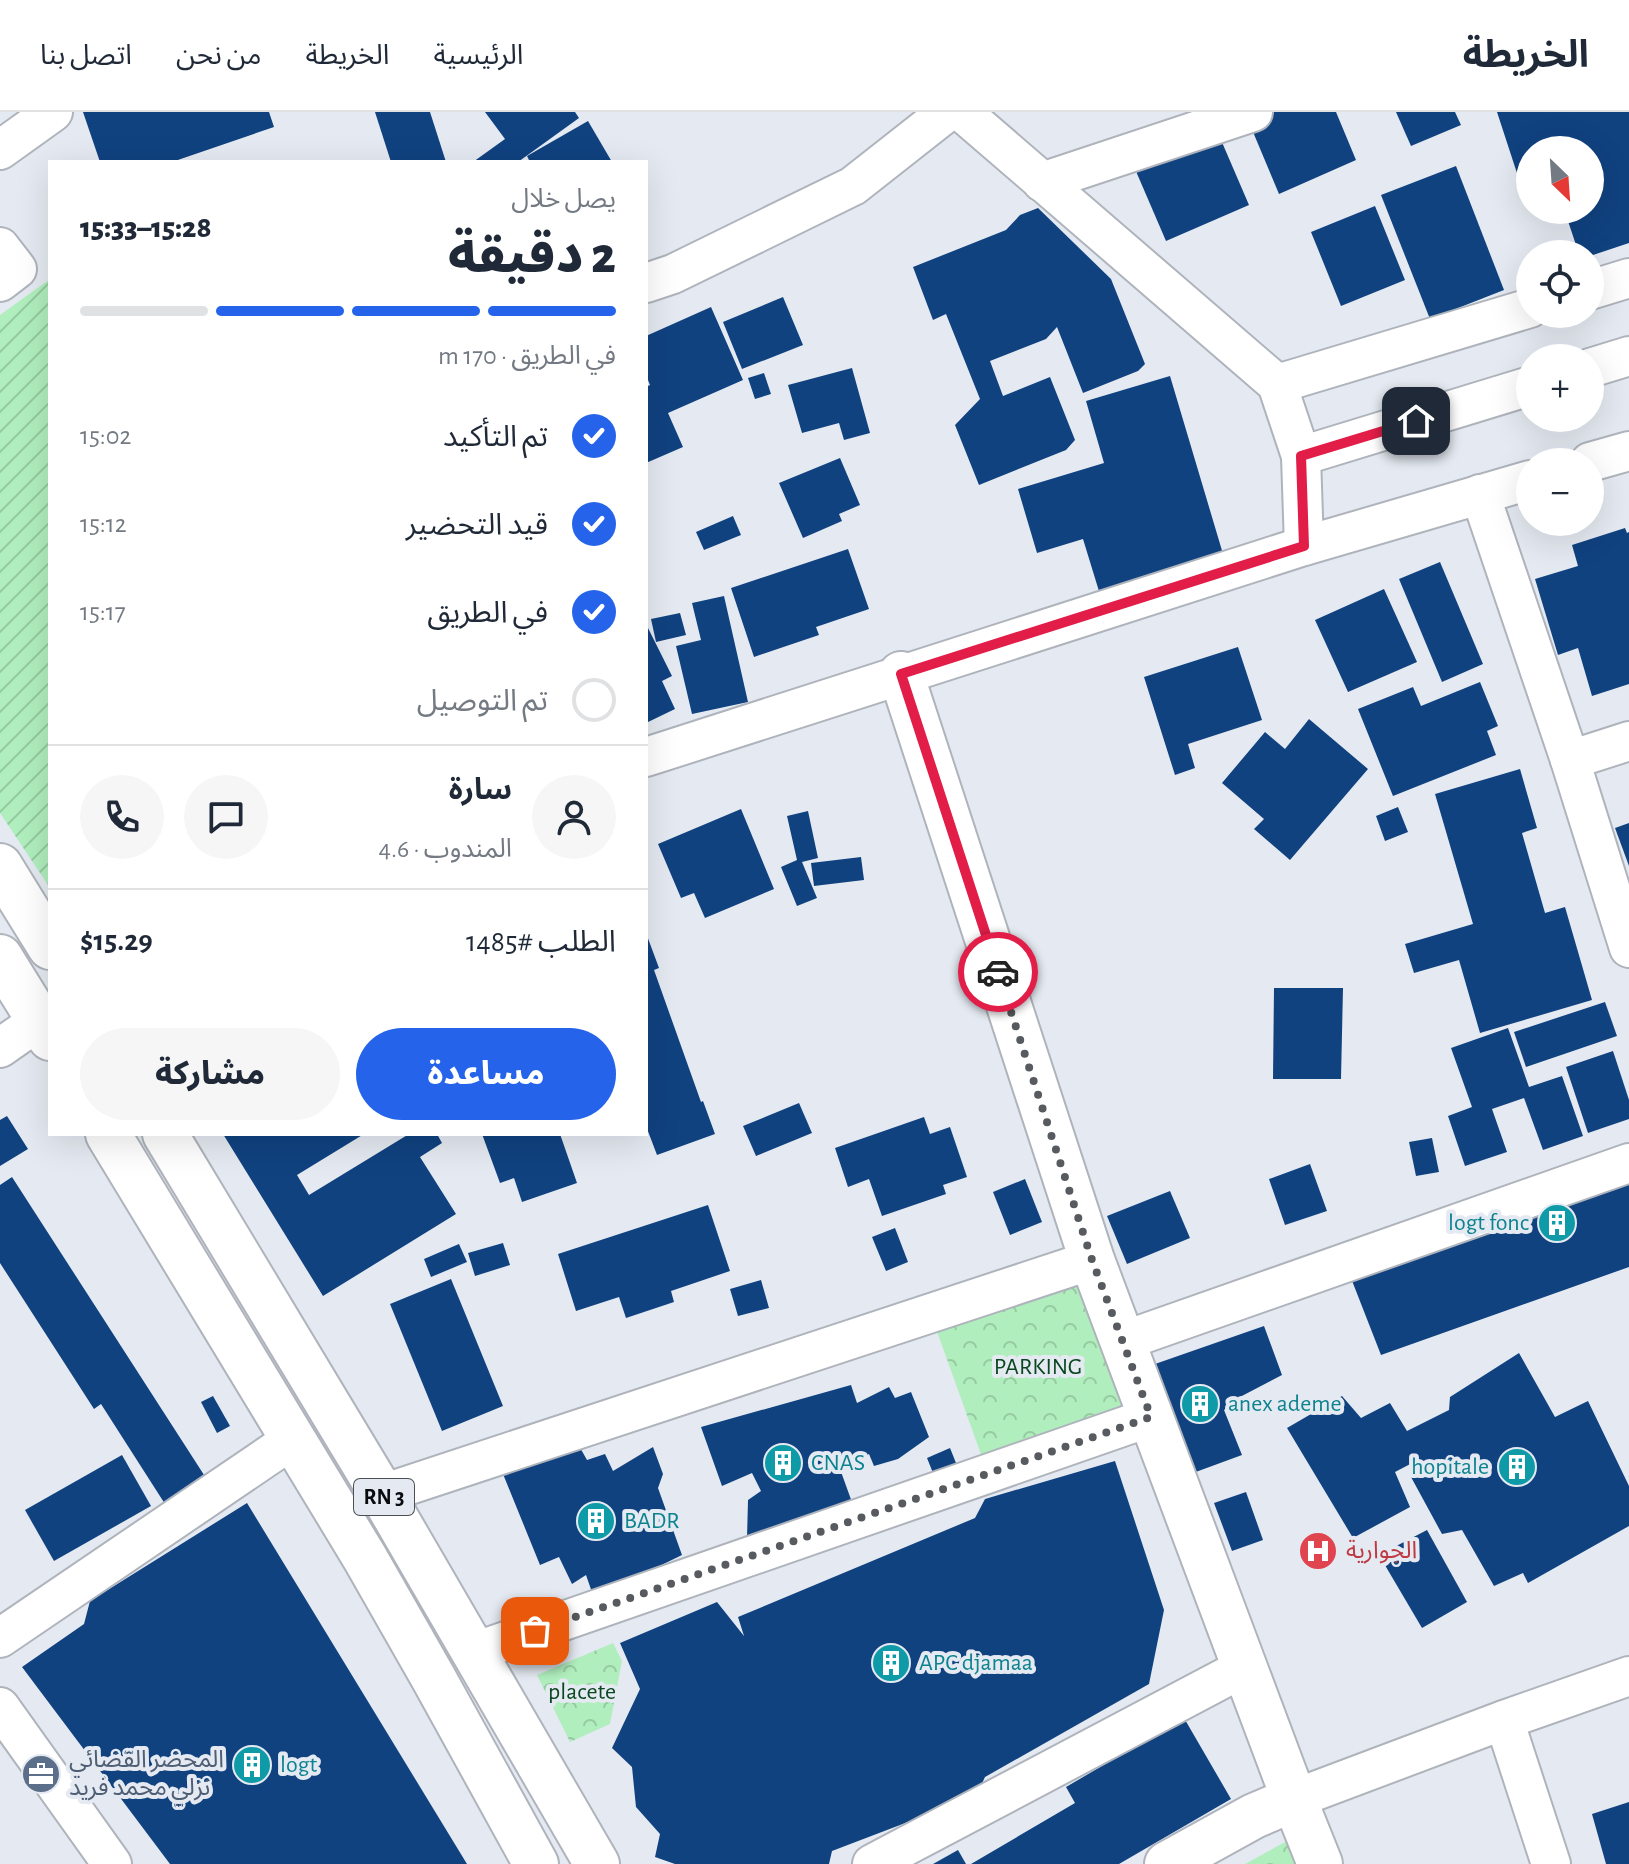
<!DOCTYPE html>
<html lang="ar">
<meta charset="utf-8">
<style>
body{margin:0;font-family:"Alegreya Sans","Noto Sans Arabic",sans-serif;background:#f6f6f7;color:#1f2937;direction:rtl;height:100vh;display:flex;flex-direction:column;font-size:30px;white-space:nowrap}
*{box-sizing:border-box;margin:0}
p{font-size:26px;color:#747a83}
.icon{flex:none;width:44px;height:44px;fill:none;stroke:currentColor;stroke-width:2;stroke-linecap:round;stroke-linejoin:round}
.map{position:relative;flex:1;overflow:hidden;direction:ltr}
.details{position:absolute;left:48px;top:48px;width:600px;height:976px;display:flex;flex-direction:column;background:#fff;border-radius:0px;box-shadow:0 8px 32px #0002;direction:rtl}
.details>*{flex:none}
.needle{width:52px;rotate:155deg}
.controls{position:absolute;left:1516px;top:24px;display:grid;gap:16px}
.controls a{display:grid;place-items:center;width:88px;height:88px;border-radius:50%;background:#fff;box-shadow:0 8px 32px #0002;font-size:40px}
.pin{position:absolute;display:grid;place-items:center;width:68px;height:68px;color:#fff;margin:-34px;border-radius:16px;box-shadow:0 4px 12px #0006}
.courier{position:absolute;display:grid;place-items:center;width:80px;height:80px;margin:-40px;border:6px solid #e11d48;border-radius:50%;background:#fff;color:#222;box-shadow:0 2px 10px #0007}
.headline em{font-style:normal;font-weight:800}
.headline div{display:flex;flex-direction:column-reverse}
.headline{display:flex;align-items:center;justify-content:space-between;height:136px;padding:0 32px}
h1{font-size:52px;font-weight:800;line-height:60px}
.bar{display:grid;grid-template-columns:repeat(4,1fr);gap:12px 8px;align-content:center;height:96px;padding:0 32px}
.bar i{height:10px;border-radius:6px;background:#e0e1e3}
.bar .active{background:#2563eb}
.bar p{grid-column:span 4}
.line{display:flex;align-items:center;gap:20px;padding:0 32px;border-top:2px solid #e0e1e3}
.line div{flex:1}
.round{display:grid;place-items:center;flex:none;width:84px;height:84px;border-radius:42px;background:#f6f6f7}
ol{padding:0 32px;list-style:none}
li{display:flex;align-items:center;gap:24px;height:88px}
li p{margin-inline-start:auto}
li .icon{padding:8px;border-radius:50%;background:#2563eb;color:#fff;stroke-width:4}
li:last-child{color:#747a83}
li i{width:44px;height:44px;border:4px solid #e0e1e3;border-radius:50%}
.primary-button{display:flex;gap:16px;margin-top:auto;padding:16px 32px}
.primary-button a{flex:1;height:92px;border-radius:48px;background:#2563eb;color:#fff;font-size:32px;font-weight:800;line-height:92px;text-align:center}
.primary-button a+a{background:#f6f6f7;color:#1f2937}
header{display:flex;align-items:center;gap:48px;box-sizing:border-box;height:112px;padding:0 40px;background:#fff;border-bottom:2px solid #e0e1e3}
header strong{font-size:38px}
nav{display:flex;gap:44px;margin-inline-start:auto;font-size:28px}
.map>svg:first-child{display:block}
.forest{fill:url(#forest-crowns)}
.garden{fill:url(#garden-furrows)}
.building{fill:#104280}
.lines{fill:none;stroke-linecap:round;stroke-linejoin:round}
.minor-casing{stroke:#afb4bc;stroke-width:42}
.tertiary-casing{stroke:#afb4bc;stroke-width:48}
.primary-casing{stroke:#afb4bc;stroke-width:48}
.minor{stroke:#fff;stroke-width:38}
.tertiary{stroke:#fff;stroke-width:44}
.primary{stroke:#fff;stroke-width:44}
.done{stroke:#575a5e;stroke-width:8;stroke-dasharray:0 14.4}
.route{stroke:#e11d48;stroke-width:10}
.labels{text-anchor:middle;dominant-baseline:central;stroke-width:8;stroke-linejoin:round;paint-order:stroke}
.shield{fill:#e5eaf2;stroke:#4c4f53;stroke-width:2}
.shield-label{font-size:22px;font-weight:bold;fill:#0b0c0f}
.culture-label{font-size:24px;fill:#0d838f;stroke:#e5eaf2;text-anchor:start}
.park-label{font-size:24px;fill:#0a4721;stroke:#e5eaf2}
.health-label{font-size:24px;fill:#be3a42;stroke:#e5eaf2;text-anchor:start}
.service-label{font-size:24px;fill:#4e5e75;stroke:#e5eaf2;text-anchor:start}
</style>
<header>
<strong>الخريطة</strong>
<nav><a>الرئيسية</a><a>الخريطة</a><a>من نحن</a><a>اتصل بنا</a></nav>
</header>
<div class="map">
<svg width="1629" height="1752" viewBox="0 0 1629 1752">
<defs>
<pattern id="forest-crowns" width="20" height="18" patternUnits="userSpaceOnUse" patternTransform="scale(2)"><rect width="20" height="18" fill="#b0eebd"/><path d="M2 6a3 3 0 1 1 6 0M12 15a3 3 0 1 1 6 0" fill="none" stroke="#96cba1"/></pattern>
<pattern id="garden-furrows" width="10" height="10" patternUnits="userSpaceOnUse" patternTransform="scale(2)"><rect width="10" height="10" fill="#b0eebd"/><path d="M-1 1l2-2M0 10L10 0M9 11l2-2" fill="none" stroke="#96cba1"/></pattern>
</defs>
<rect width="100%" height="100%" fill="#e5eaf2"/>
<g class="forest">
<path d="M1090,1153L1148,1302L988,1362L930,1200Z"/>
<path d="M613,1531L622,1549L610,1612L570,1630L537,1563Z"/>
<path d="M1307,1718L1318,1752H1245Z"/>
</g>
<path class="garden" d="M50,167V776L0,701V203Z"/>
<g class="building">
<path d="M83,0H269L274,15L172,50H100Z"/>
<path d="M375,0H430L446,50H391Z"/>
<path d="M485,0H575L579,6L518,50H473L505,27Z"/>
<path d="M1268,0H1336L1356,48L1279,82L1248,8Z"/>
<path d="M1396,0H1455L1461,13L1411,34Z"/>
<path d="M1497,0H1629V131L1590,144V142H1579L1567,106L1577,102L1575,98H1590V38H1530L1529,98Z"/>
<path d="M588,9L612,50H530L527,44Z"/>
<path d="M1218,21L1249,93L1166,129L1135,57Z"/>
<path d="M1456,54L1504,178L1430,207L1381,83Z"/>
<path d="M1375,94L1405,168L1341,194L1311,120Z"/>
<path d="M1038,96L1111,167L1145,252L1138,259L1083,281L1057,215L1046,227L990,249L1003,284L1050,265L1075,328L1066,338L979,373L955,313L980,287L946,202L933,208L913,155L1006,118L1020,103Z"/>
<path d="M783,185L803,233L742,257L723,210Z"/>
<path d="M711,195L743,268L668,301L683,335L646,351V275L650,273L646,263V224Z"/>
<path d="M852,256L870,321L844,328L839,311L802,321L788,273Z"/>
<path d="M764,261L771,282L755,287L748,266Z"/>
<path d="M1170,264L1226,452L1102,489L1083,427L1037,441L1018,377L1104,351L1086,289Z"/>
<path d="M840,346L860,393L839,402L842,409L803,426L779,371Z"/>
<path d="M733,404L741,423L704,438L696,420Z"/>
<path d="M1625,416L1627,421L1629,420V572L1592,584L1578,536L1558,543L1535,467L1578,454L1572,433Z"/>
<path d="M848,437L869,497L816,515L819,523L754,545L731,476Z"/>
<path d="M1440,450L1483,552L1442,570L1399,467Z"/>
<path d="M1384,477L1417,550L1348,580L1315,508Z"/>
<path d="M724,484L748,590L692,602L676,534L701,528L692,491Z"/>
<path d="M680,501L686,523L656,530L651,507Z"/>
<path d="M646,512L672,564L662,569L675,597L646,611Z"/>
<path d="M1238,535L1262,608L1188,632L1195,656L1175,663L1144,565Z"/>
<path d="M1480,570L1498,614L1487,619L1496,643L1393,684L1358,597L1413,575L1421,594Z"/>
<path d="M1309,607L1368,657L1290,748L1254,717L1264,707L1222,671L1265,620L1285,637Z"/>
<path d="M1520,657L1537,716L1522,721L1545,801L1565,795L1592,888L1480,921L1459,848L1414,861L1405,832L1473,812L1435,682Z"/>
<path d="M1398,695L1408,720L1385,729L1376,704Z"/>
<path d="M741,697L774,777L705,806L694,781L681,786L658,732Z"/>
<path d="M808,699L818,746L802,750L817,786L797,794L781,755L797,748L787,704Z"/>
<path d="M1629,711V754L1615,716Z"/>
<path d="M861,745L864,768L814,774L811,751Z"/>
<path d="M646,821L659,856L654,858L701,990L703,989L715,1022L657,1043L646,1014Z"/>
<path d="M1274,876H1343L1341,967H1273Z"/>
<path d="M1605,890L1617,924L1526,955L1514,920Z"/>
<path d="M1508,916L1529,975L1562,964L1583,1024L1543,1038L1524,986L1492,997L1507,1040L1465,1054L1448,1004L1472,995L1451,936Z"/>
<path d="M1613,939L1629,988V1007L1588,1021L1566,955Z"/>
<path d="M799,991L812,1021L756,1044L743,1014Z"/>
<path d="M7,1004L28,1037L0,1054V1008Z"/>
<path d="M924,1005L930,1022L950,1015L967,1065L943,1073L946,1082L882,1104L869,1067L848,1075L835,1036Z"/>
<path d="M223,1022H364L297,1063L309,1083L409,1022H437L442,1031L420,1045L456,1102L323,1184Z"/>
<path d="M482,1022H560L577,1071L522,1090L514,1066L500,1071Z"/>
<path d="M1432,1026L1439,1060L1416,1064L1409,1030Z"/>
<path d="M1310,1052L1327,1099L1285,1113L1269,1067Z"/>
<path d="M12,1065L206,1366L165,1392L101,1292L94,1297L0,1151V1073Z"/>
<path d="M1025,1067L1042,1110L1010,1123L993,1080Z"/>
<path d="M1629,1067V1155L1381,1243L1349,1161Z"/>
<path d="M1170,1079L1190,1126L1127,1152L1107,1104Z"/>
<path d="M708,1093L730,1159L671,1179L674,1190L626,1206L619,1185L576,1199L558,1142Z"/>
<path d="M895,1116L908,1150L886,1159L872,1125Z"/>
<path d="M503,1131L510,1153L475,1164L468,1141Z"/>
<path d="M459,1132L467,1150L431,1165L424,1147Z"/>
<path d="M451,1167L503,1294L442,1319L390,1192Z"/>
<path d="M761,1168L769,1196L738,1204L730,1177Z"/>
<path d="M1264,1214L1282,1263L1238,1286L1224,1298L1242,1343L1193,1361L1155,1252Z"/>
<path d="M1519,1241L1555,1305L1588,1289L1629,1374V1414L1528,1471L1523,1461L1494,1474L1462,1418L1442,1422L1411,1365L1416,1349L1395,1360L1410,1395L1353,1426L1287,1316L1342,1284L1361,1306L1390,1291L1407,1319L1449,1298L1450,1285Z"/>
<path d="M851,1273L857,1291L889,1275L895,1286L911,1280L929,1325L898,1347L874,1354L869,1342L840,1357L853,1393L747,1426L748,1388L761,1379L752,1361L722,1374L701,1315Z"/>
<path d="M213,1284L230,1314L217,1321L201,1290Z"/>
<path d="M578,1332L587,1348L605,1342L613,1359L653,1335L663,1362L658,1376L682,1443L594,1486L586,1463L572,1472L559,1445L540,1453L503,1362Z"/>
<path d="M950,1336L958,1356L935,1366L927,1346Z"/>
<path d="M122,1343L151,1394L54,1449L25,1398Z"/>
<path d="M1115,1349L1164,1498L1149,1572L985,1665L976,1684L832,1739L829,1752H675L655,1745L660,1722L636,1695L632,1655L612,1636L640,1577L620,1531L717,1490L744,1524L738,1505L975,1406L985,1387Z"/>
<path d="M1246,1380L1263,1428L1232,1439L1214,1391Z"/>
<path d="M247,1391L467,1752H170L22,1555L84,1512L90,1489Z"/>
<path d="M1427,1418L1467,1490L1422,1516L1379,1443Z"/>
<path d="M1184,1606L1231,1687L1119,1752H971L1075,1691L1066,1675Z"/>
<path d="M1629,1690V1752H1606L1592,1702Z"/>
<path d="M958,1738L966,1752H933Z"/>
</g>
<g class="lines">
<g class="minor-casing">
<g id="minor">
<path d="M962,0L1277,272L1301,344L1304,434"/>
<path d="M0,38L53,0"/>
<path d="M1042,70L1253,0"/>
<path d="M0,135L17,157L0,170"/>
<path d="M646,171L673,162L853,74L947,0"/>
<path d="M1590,178L1629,166"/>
<path d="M1590,256L1629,244"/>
<path d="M1277,272L1530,196"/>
<path d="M1301,344L1530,274"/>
<path d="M1590,350L1629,339"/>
<path d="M1480,382L1570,648"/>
<path d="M1629,629L1570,648L1629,836"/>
<path d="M646,645L1304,434L1530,368"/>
<path d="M0,936L50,901"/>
<path d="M1123,1229L1629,1051"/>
<path d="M382,1382L1092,1148"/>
<path d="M0,1526L293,1327"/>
<path d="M474,1540L1151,1305"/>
<path d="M0,1595L112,1752"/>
<path d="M1504,1608L1551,1752"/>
<path d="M1294,1687L1504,1608L1629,1564"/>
<path d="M872,1752L1245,1555"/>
</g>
</g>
<g class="tertiary-casing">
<g id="tertiary">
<path d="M901,562L1092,1148L1294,1687L1320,1752"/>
<path d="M1167,1752L1254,1704L1294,1687"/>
</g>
</g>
<g class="primary-casing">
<g id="primary">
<path d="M0,754L50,835"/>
<path d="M0,845L50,926"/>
<path d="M108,1022L365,1446L434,1567L536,1752"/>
<path d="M165,1022L382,1382L597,1752"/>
</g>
</g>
<use href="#minor" class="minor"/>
<use href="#tertiary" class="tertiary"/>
<use href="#primary" class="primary"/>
</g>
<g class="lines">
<path class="done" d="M535,1519L1151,1305L1092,1148L998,860"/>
<path class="route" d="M998,860L901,562L1304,434L1301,344L1416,309"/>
</g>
<defs>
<g id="building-disc" transform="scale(2)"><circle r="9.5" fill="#0f9aa8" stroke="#e5eaf2"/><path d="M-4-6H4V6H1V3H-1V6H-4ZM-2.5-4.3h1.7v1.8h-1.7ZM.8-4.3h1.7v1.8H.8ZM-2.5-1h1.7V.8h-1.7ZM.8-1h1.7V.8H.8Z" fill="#fff"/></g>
<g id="hospital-disc" transform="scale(2)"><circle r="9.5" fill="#e0444e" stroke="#e5eaf2"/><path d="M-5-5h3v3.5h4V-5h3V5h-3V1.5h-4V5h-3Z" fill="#fff"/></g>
<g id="office-disc" transform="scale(2)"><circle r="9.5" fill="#5c6f8a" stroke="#e5eaf2"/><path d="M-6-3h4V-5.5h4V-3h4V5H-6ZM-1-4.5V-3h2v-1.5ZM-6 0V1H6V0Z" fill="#fff"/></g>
</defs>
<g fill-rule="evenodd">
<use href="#building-disc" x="1557" y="1111"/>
<use href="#building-disc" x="1200" y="1292"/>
<use href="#building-disc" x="783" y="1351"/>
<use href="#building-disc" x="1517" y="1355"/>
<use href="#building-disc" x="596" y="1409"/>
<use href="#hospital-disc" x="1318" y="1439"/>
<use href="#building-disc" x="891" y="1551"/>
<use href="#building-disc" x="252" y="1653"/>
<use href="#office-disc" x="41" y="1662"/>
</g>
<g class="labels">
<rect class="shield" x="354" y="1367" width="60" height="36" rx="6"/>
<g class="shield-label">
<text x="384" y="1385">RN 3</text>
</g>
<g class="culture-label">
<text x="1529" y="1111" text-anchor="end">logt fonc</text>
<text x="1228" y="1292">anex ademe</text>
<text x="811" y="1351">CNAS</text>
<text x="1489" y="1355" text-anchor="end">hopitale</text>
<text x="624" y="1409">BADR</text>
<text x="919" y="1551">APC djamaa</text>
<text x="280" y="1653">logt</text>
</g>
<g class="park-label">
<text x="1038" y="1255">PARKING</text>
<text x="582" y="1580">placete</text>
</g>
<g class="health-label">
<text x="1346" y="1439">الجوارية</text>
</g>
<g class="service-label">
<text x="69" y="1648">المحضر القضائي<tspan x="69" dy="28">نزلي محمد فريد</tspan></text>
</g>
</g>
</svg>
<div class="controls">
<a><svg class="needle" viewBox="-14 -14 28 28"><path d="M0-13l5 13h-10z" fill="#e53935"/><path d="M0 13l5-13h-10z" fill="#747a83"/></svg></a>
<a><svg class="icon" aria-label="locate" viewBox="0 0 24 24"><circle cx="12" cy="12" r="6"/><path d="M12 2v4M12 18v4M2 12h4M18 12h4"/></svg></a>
<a>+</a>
<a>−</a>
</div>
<div class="pin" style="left:535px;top:1519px;background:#ea580c"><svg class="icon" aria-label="bag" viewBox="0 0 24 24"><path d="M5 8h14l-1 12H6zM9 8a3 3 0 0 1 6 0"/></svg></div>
<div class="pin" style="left:1416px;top:309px;background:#1f2937"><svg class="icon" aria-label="home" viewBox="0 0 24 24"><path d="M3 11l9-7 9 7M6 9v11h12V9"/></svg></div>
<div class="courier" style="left:998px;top:860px"><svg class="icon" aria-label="car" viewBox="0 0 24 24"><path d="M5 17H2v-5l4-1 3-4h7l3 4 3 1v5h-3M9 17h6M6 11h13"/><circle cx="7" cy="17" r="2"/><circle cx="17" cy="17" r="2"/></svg></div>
<section class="details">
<div class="headline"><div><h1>2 دقيقة</h1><p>يصل خلال</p></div><em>15:28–15:33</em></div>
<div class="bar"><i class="active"></i><i class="active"></i><i class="active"></i><i></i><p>في الطريق · 170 m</p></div>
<ol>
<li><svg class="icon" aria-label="check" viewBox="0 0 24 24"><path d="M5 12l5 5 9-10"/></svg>تم التأكيد<p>15:02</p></li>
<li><svg class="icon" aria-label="check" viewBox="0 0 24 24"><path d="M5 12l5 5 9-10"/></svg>قيد التحضير<p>15:12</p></li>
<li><svg class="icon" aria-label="check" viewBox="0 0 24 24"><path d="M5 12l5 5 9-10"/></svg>في الطريق<p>15:17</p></li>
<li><i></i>تم التوصيل</li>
</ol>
<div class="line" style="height:144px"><a class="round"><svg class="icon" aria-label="person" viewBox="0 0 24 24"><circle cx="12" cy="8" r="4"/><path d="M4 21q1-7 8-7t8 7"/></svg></a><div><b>سارة</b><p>المندوب · 4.6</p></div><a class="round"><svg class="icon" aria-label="chat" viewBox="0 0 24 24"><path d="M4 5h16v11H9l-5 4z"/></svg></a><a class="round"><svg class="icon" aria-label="phone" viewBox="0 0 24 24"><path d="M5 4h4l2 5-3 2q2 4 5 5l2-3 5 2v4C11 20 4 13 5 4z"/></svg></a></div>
<div class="line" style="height:104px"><div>الطلب #1485</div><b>$15.29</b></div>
<div class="primary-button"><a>مساعدة</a><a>مشاركة</a></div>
</section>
</div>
